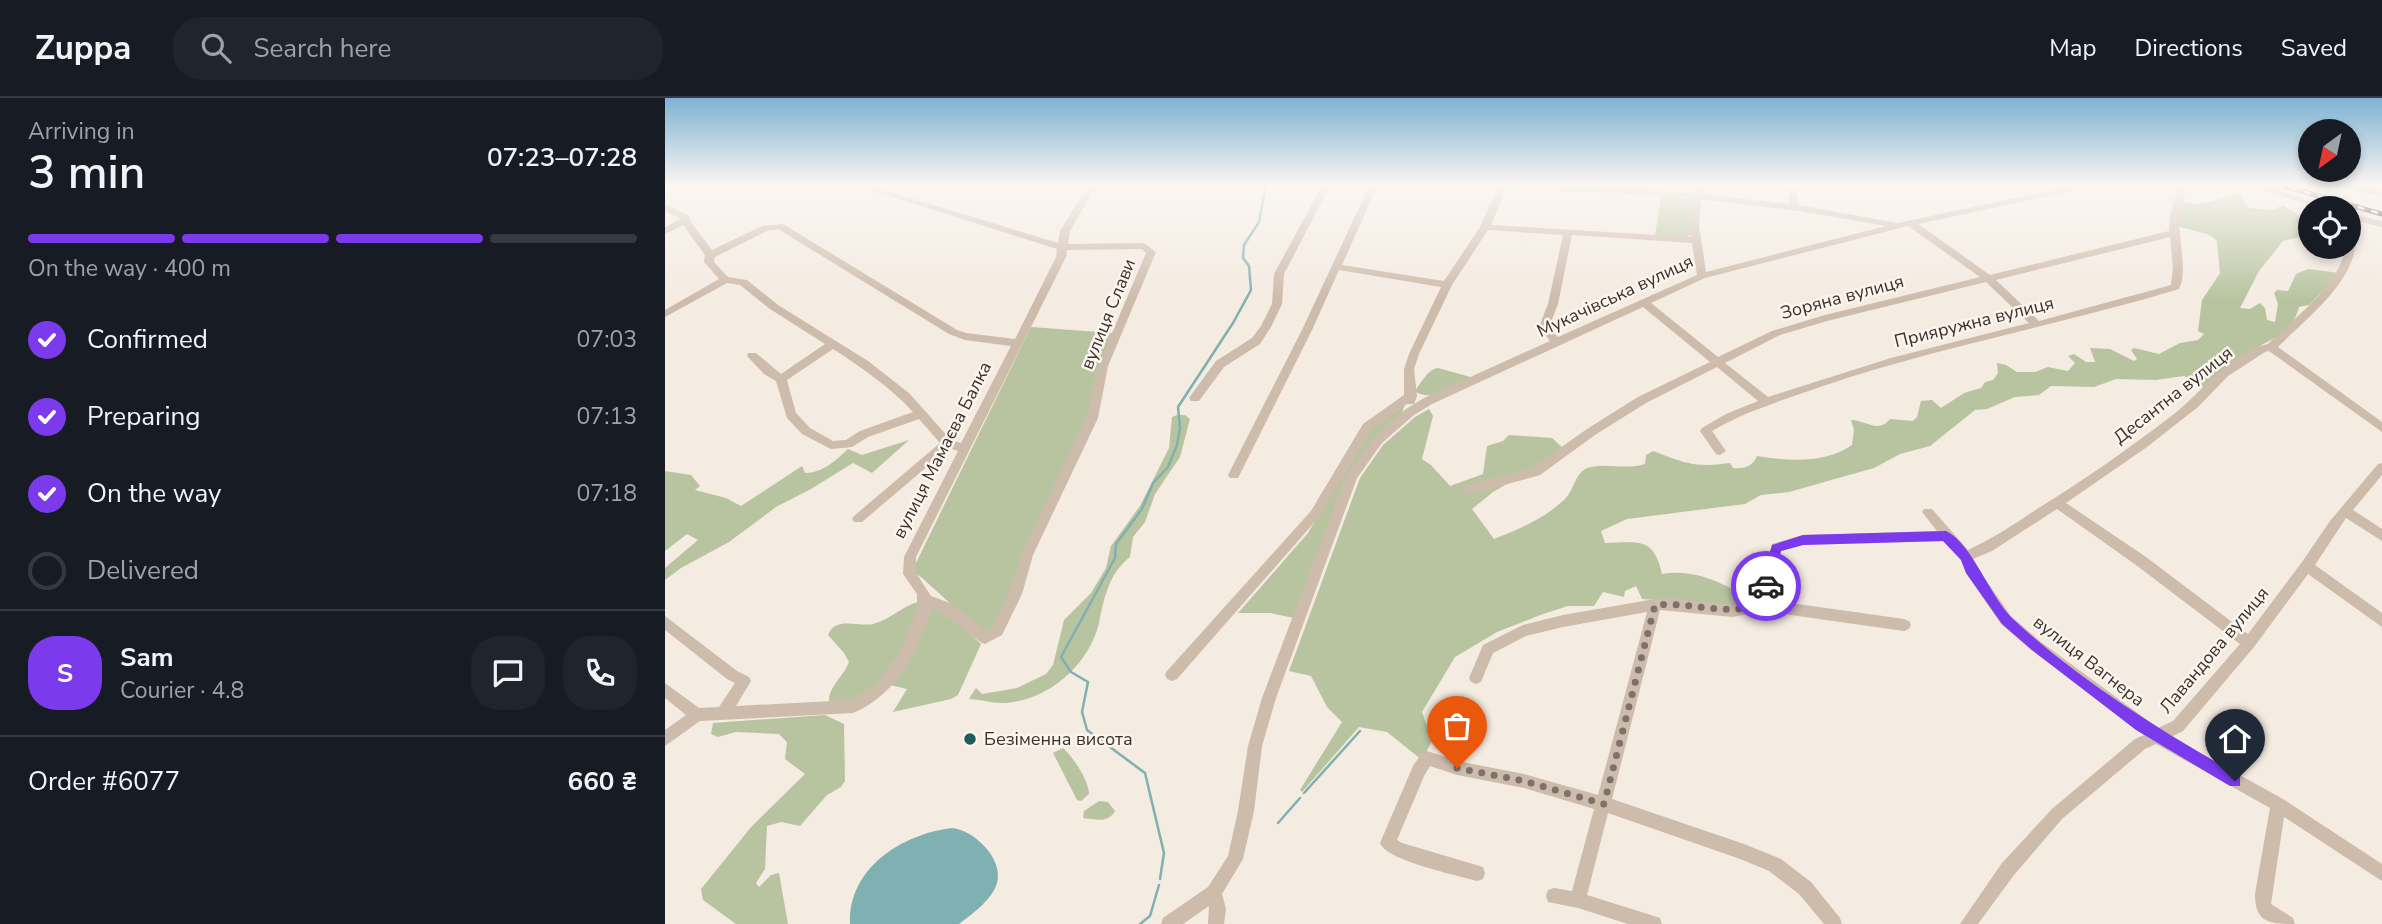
<!DOCTYPE html>
<meta charset="utf-8">
<style>
body{margin:0;font-family:"Nunito Sans",sans-serif;background:#20242c;color:#f1f3f6;height:100vh;display:flex;flex-direction:column;font-size:26px;white-space:nowrap}
*{box-sizing:border-box;margin:0}
p{font-size:23px;color:#9ea1a6}
.icon{flex:none;width:38px;height:38px;fill:none;stroke:currentColor;stroke-width:2;stroke-linecap:round;stroke-linejoin:round}
.map{position:relative;flex:1;overflow:hidden}
.sheet{display:flex;flex-direction:column;background:#171b24;width:665px}
.sheet>*{flex:none}
.needle{width:46px;rotate:213deg}
.tools{position:absolute;left:1633px;top:21px;display:grid;gap:14px}
.tools a{display:grid;place-items:center;width:63px;height:63px;border-radius:50%;background:#171b24;box-shadow:0 4px 10px #0003;font-size:35px}
.pin{position:absolute;display:grid;place-items:center;width:60px;height:60px;color:#fff;margin:-72px -30px;border-radius:50% 50% 50% 0;rotate:-45deg;box-shadow:0 0 7px #0007}
.pin .icon{rotate:45deg}
.courier{position:absolute;display:grid;place-items:center;width:70px;height:70px;margin:-35px;border:5px solid #7c3aed;border-radius:50%;background:#fff;color:#222;box-shadow:0 2px 9px #0007}
.overview em{font-style:normal;font-weight:600}
.overview div{display:flex;flex-direction:column-reverse}
.overview{display:flex;align-items:center;justify-content:space-between;height:119px;padding:0 28px}
h1{font-size:46px;font-weight:600;line-height:52px}
.bar{display:grid;grid-template-columns:repeat(4,1fr);gap:10px 7px;align-content:center;height:84px;padding:0 28px}
.bar i{height:9px;border-radius:5px;background:#363941}
.bar .selected{background:#7c3aed}
.bar p{grid-column:span 4}
.line{display:flex;align-items:center;gap:18px;padding:0 28px;border-top:2px solid #363941}
.line div{flex:1}
.round{display:grid;place-items:center;flex:none;width:74px;height:74px;border-radius:28px;background:#20242c}
ol{padding:0 28px;list-style:none}
li{display:flex;align-items:center;gap:21px;height:77px}
li p{margin-inline-start:auto}
li .icon{padding:7px;border-radius:50%;background:#7c3aed;color:#fff;stroke-width:4}
li:last-child{color:#9ea1a6}
li i{width:38px;height:38px;border:4px solid #363941;border-radius:50%}
header{display:flex;align-items:center;gap:42px;box-sizing:border-box;height:98px;padding:0 35px;background:#171b24;border-bottom:2px solid #363941}
header strong{font-size:33px}
nav{display:flex;gap:38px;margin-inline-start:auto;font-size:24px}
.search{width:490px;height:63px;background:#20242c;display:flex;align-items:center;gap:18px;box-sizing:border-box;padding:0 24px;border-radius:28px;color:#9ea1a6;font-size:26px}
main{display:flex;flex:1;min-height:0}
.map>svg:first-child{display:block}
.green{fill:#b8c4a0}
.water{fill:#7fb0b2}
.lines{fill:none;stroke-linecap:round;stroke-linejoin:round}
.stream{stroke:#7fb0b2;stroke-width:2.5}
.minor{fill:#cdbbac;fill-rule:evenodd}
.rail-casing{stroke:#3b302b;stroke-width:5}
.rail{stroke:#fbf5ee;stroke-width:2.5;stroke-dasharray:7;stroke-linecap:butt}
.route{fill:#7c3aed}
.done{stroke:#7c716b;stroke-width:7;stroke-dasharray:0 12.6}
.poi-dot{fill:#1f5a5e;stroke:#fbf5ee;stroke-width:2.5}
.labels{text-anchor:middle;dominant-baseline:central;stroke-width:5;stroke-linejoin:round;paint-order:stroke}
.street-label{font-size:18px;fill:#3b302b;stroke:#fbf5ee}
.poi-label{font-size:18px;fill:#3b302b;stroke:#fbf5ee;text-anchor:start}
</style>
<header>
<strong>Zuppa</strong>
<div class="search"><svg class="icon" aria-label="search" viewBox="0 0 24 24"><circle cx="10" cy="10" r="6"/><path d="M15 15l6 6"/></svg>Search here</div>
<nav><a>Map</a><a>Directions</a><a>Saved</a></nav>
</header>
<main>
<section class="sheet">
<div class="overview"><div><h1>3 min</h1><p>Arriving in</p></div><em>07:23–07:28</em></div>
<div class="bar"><i class="selected"></i><i class="selected"></i><i class="selected"></i><i></i><p>On the way · 400 m</p></div>
<ol>
<li><svg class="icon" aria-label="check" viewBox="0 0 24 24"><path d="M5 12l5 5 9-10"/></svg>Confirmed<p>07:03</p></li>
<li><svg class="icon" aria-label="check" viewBox="0 0 24 24"><path d="M5 12l5 5 9-10"/></svg>Preparing<p>07:13</p></li>
<li><svg class="icon" aria-label="check" viewBox="0 0 24 24"><path d="M5 12l5 5 9-10"/></svg>On the way<p>07:18</p></li>
<li><i></i>Delivered</li>
</ol>
<div class="line" style="height:126px"><b class="round" style="background:#7c3aed;color:#fff">S</b><div><b>Sam</b><p>Courier · 4.8</p></div><a class="round"><svg class="icon" aria-label="chat" viewBox="0 0 24 24"><path d="M4 5h16v11H9l-5 4z"/></svg></a><a class="round"><svg class="icon" aria-label="phone" viewBox="0 0 24 24"><path d="M5 4h4l2 5-3 2q2 4 5 5l2-3 5 2v4C11 20 4 13 5 4z"/></svg></a></div>
<div class="line" style="height:91px"><div>Order #6077</div><b>660 ₴</b></div>
</section>
<div class="map">
<svg width="1717" height="826" viewBox="0 0 1717 826">
<rect width="100%" height="100%" fill="#f4ebe1"/>
<g class="green">
<path d="M1575,96L1583,110L1608,112L1618,107L1635,118L1645,119L1643,137L1618,143L1594,173L1575,210L1585,211L1595,205L1600,210L1602,222L1610,224L1613,206L1609,195L1612,192L1623,193L1631,176L1643,171L1675,175L1644,207L1634,209C1627,239 1598,243 1578,258C1565,268 1553,279 1540,290L1519,278L1491,282L1451,281L1429,289L1386,288L1374,297L1350,299L1322,311L1310,312L1265,348L1235,356L1209,370L1124,394L1096,397L1080,406L962,421L936,433L940,445C974,444 989,439 997,476C1030,470 1064,486 1089,506L1081,508L977,501L971,488L960,493L959,499L938,494L929,508H903L878,516L832,534L790,559L757,614L767,643L757,662L722,634L694,629L637,694L635,692L677,624L662,609L646,578L624,573L695,380L718,347L750,319L764,311L768,318L757,361L766,367L785,388L818,376L822,348L838,343L844,337L887,340L900,352L828,394L807,411L829,441C855,431 880,420 900,401C910,391 910,372 926,369C943,365 961,372 980,366L981,357L988,353C1020,365 1029,370 1065,365L1068,370C1079,371 1087,369 1092,358C1123,363 1160,366 1187,347L1189,332L1186,322C1201,322 1213,336 1225,321L1248,323L1252,319L1256,303L1267,302L1276,310L1299,295L1316,290L1320,284L1328,282L1333,275L1332,265L1341,267L1352,274H1370L1383,269L1403,273L1410,265L1403,258L1409,256L1421,264H1430L1425,250L1445,251L1469,263L1472,261L1466,252L1469,250L1494,256L1515,245L1533,242L1539,236L1533,233L1537,202L1555,175L1552,143L1545,137L1512,128L1515,104C1547,109 1546,100 1575,96Z"/>
<path d="M996,97L1027,101L1026,137L1019,140L990,138Z"/>
<path d="M366,229L447,235L424,321L328,531L318,535L256,479L249,475L250,467Z"/>
<path d="M773,270L809,280C793,286 766,306 750,293C756,285 763,271 773,270Z"/>
<path d="M741,303L737,315L709,341L683,377L629,520L605,515H573L643,435L705,329Z"/>
<path d="M512,317H520L525,321L515,359L490,396L480,424L468,439L465,459C444,475 439,500 434,525C424,568 380,605 336,605C325,605 315,601 304,601L311,590L317,596L352,590L381,576L388,567L399,522L426,495L441,470L446,448L475,408L504,350L507,319Z"/>
<path d="M244,342L207,375L188,365L146,391L111,409L64,444L16,470L0,482V470L33,442L22,436L0,453V373L26,377L35,388L30,392L61,400L76,408L137,368L140,375C158,375 171,362 183,351L197,357Z"/>
<path d="M253,504L256,506L228,574L187,603H164C164,588 179,578 184,564L179,555L163,537C170,518 192,529 208,526C225,522 237,508 253,504Z"/>
<path d="M264,507L284,517L316,546L293,597L286,601L228,614L242,591L225,587Z"/>
<path d="M160,617L179,626L180,683L176,689L162,697L135,728L116,724L102,728L100,771L91,785L94,789L106,777L114,775L123,826H71L38,802L36,791L87,728L140,676L120,661L122,644L114,636L71,634L53,639L46,636L48,625Z"/>
<path d="M398,650C408,659 424,683 424,696L416,703L412,702L388,655Z"/>
<path d="M434,703L443,704L450,713C443,726 429,721 418,720L419,713Z"/>
</g>
<path class="water" d="M287,730C309,732 339,761 332,785C327,802 307,816 294,826H185C183,770 237,736 287,730Z"/>
<g class="lines">
<g class="stream">
<path d="M1675,86L1705,95"/>
<path d="M639,695L695,633"/>
<path d="M613,725L635,700"/>
<path d="M495,781L499,755L480,675L422,632L417,614L423,584L406,574L396,559L450,460L451,446L477,411L488,385L503,369L512,347L515,330L513,309L568,225L586,192L584,168L578,160L579,147L594,124L601,86"/>
<path d="M475,826L485,818L494,787"/>
</g>
<g class="minor">
<path d="M187,86H200L393,145L395,133L424,86H432L405,133L403,146L479,145L491,154L443,268L433,320L368,457L357,496L337,537L320,546L315,544L275,513L266,510C256,552 230,598 188,615L35,623L0,648V632L21,617L0,600V585L34,610L54,609L70,585L62,581L0,532V518L72,573L84,579L86,583L71,608L187,602L214,583L235,554L252,512V496L238,476L239,459L293,353L284,350L197,424H189L187,421L189,418L275,345L254,321L203,339L187,349L166,351L137,336L122,320L111,283L99,276L82,258L83,255H91L116,276L160,246L105,211L75,187L62,185L0,219V212L54,181L39,164L40,157L18,127L0,136V129L16,121L0,113V106L24,118L25,123L47,152L97,128L118,126L292,232L301,235L350,241L391,159L392,151ZM113,131L284,236L300,242L346,248L296,345L286,342L244,295L203,263L113,207L82,182L63,179L49,164L50,159L102,133ZM477,151L481,155L433,268L421,320L356,457L343,496L327,529L321,533L285,505L266,498L251,475V459L401,159L402,152ZM168,251C196,269 225,289 248,314L195,333L181,342L168,343L145,330L131,315L122,282Z"/>
<path d="M658,86H666L619,176L617,206L606,229L595,246L559,269L534,303H526L524,300L526,297L551,263L587,240L596,228L607,206L609,176Z"/>
<path d="M705,86H713L677,167L779,183L815,129L831,93L797,89L793,86L834,88L835,86L935,88L1028,95L1029,86H1037V96L1124,106L1123,86H1131L1133,107L1233,125L1414,86H1430L1426,89L1253,126L1325,177L1504,133L1505,118L1513,90L1506,86H1519L1521,90L1514,123L1518,169L1517,183L1514,191C1395,227 1273,249 1155,289C1119,302 1080,313 1047,333L1061,353L1055,357L1051,356L1037,336L1035,333L1037,330L1061,316L1093,303L1052,269L981,305L930,337L875,377L803,397L797,392L803,387L867,370L922,331L973,299L1045,264L978,209L767,306L749,317L717,345L692,380L611,600L597,648L589,713L578,761L557,796L561,811L559,826H543L544,808L518,826H496L498,820L543,789L563,758L573,713L583,648L597,600L681,378L709,339L741,311L759,300L885,243L874,229L883,206L898,137L823,132L787,187L754,256L749,271L752,298L749,306H742L706,332L654,419L512,581L507,583L502,581L500,577L502,573L646,413L698,326L739,297V271L744,256L776,189L674,172L647,232L573,380H565L563,377L637,232ZM841,91L935,94L1027,100L1024,128L1026,139L826,127ZM1036,101L1134,113L1221,128L1041,174L1034,128ZM1243,128L1315,179L1160,217L1107,233L1053,259L986,205L1040,180ZM907,137L1027,145L1032,177L893,239L884,229L893,206ZM1505,139L1508,169L1506,187L1374,223L1331,182ZM1321,184L1364,225L1226,260L1103,299L1060,265L1115,237L1162,223Z"/>
<path d="M1580,86H1593L1667,110H1653Z"/>
<path d="M1679,86H1692L1717,93V99Z"/>
<path d="M1684,115L1717,123V129L1688,122C1705,174 1645,216 1613,249L1717,324V334L1604,253L1600,254L1563,278L1533,309L1482,349L1401,405L1481,459L1583,536L1637,464L1665,423L1713,366L1717,365V377L1688,412L1717,431V443L1681,420L1650,467L1717,515V529L1643,476L1589,549L1518,633L1506,639L1618,701L1717,766V783L1619,719L1606,806L1628,820L1630,826C1605,826 1590,825 1590,796L1605,710L1491,646L1480,651L1397,721L1349,777L1313,826H1295L1337,765L1387,711L1470,641L1479,637L1366,552L1336,526L1301,475L1296,462L1280,443L1138,447L1116,453L1105,502L1239,521L1244,523L1246,527L1244,531L1239,533L1097,513L1068,519L995,512L947,701L1079,746L1116,761L1146,784L1175,820L1177,826H1159L1134,796L1104,773L1078,762L943,715L922,797L989,818L995,820L997,826H963L913,810L883,804L881,798L883,792L889,790L907,793L929,711L859,690L792,677L765,668L759,678L732,742L737,745L818,769L820,775L818,781L812,783C792,777 722,763 715,745L748,668L757,655L762,653L792,663L859,676L933,697L982,514L898,529L861,538L828,555L816,584L811,586L806,584L804,580L818,547L858,527L898,517L990,501L1005,500L1068,507L1092,503L1107,446L1138,437L1272,433L1257,414L1259,411H1267L1303,452C1327,441 1350,426 1372,411C1419,382 1465,350 1509,316C1538,293 1565,254 1603,246C1630,219 1673,189 1681,149H1684ZM1392,411L1471,467L1575,546L1508,623L1493,630L1376,544L1346,518L1311,468L1308,461L1327,453Z"/>
</g>
<g class="rail-casing">
<path id="rail" d="M1612,86L1717,116"/>
</g>
<use href="#rail" class="rail"/>
</g>
<linearGradient id="sky" x2="0" y2="1"><stop stop-color="#7eb2d2"/><stop offset="0.43" stop-color="#faf6f2"/><stop offset="1" stop-color="#faf6f2" stop-opacity="0"/></linearGradient>
<rect width="1717" height="202" fill="url(#sky)"/>
<path class="route" d="M1281,433C1307,445 1325,499 1348,521C1416,584 1495,632 1575,678V688H1565L1471,632L1367,552L1337,526L1301,475L1296,462L1278,443L1138,447L1116,453L1105,492L1101,494L1095,488L1107,447L1138,437Z"/>
<g class="lines">
<path class="done" d="M792,670L859,683L939,706L990,507C1028,504 1058,518 1097,507L1101,488"/>
</g>
<circle class="poi-dot" cx="305" cy="641" r="7"/>
<g class="labels">
<g class="street-label">
<text transform="translate(950 198) rotate(-25)">Мукачівська вулиця</text>
<text transform="translate(1177 199) rotate(-15)">Зоряна вулиця</text>
<text transform="translate(443 216) rotate(-68)">вулиця Слави</text>
<text transform="translate(1309 224) rotate(-14)">Прияружна вулиця</text>
<text transform="translate(1508 297) rotate(-38)">Десантна вулиця</text>
<text transform="translate(277 352) rotate(-63)">вулиця Мамаєва Балка</text>
<text transform="translate(1549 552) rotate(-50)">Лавандова вулиця</text>
<text transform="translate(1424 563) rotate(38)">вулиця Вагнера</text>
</g>
<g class="poi-label">
<text x="319" y="641">Безіменна висота</text>
</g>
</g>
</svg>
<div class="tools">
<a><svg class="needle" viewBox="-14 -14 28 28"><path d="M0-13l5 13h-10z" fill="#e53935"/><path d="M0 13l5-13h-10z" fill="#9ea1a6"/></svg></a>
<a><svg class="icon" aria-label="locate" viewBox="0 0 24 24"><circle cx="12" cy="12" r="6"/><path d="M12 2v4M12 18v4M2 12h4M18 12h4"/></svg></a>
</div>
<div class="pin" style="left:792px;top:670px;background:#ea580c"><svg class="icon" aria-label="bag" viewBox="0 0 24 24"><path d="M5 8h14l-1 12H6zM9 8a3 3 0 0 1 6 0"/></svg></div>
<div class="pin" style="left:1570px;top:683px;background:#1f2937"><svg class="icon" aria-label="home" viewBox="0 0 24 24"><path d="M3 11l9-7 9 7M6 9v11h12V9"/></svg></div>
<div class="courier" style="left:1101px;top:488px"><svg class="icon" aria-label="car" viewBox="0 0 24 24"><path d="M5 17H2v-5l4-1 3-4h7l3 4 3 1v5h-3M9 17h6M6 11h13"/><circle cx="7" cy="17" r="2"/><circle cx="17" cy="17" r="2"/></svg></div>
</div>
</main>
